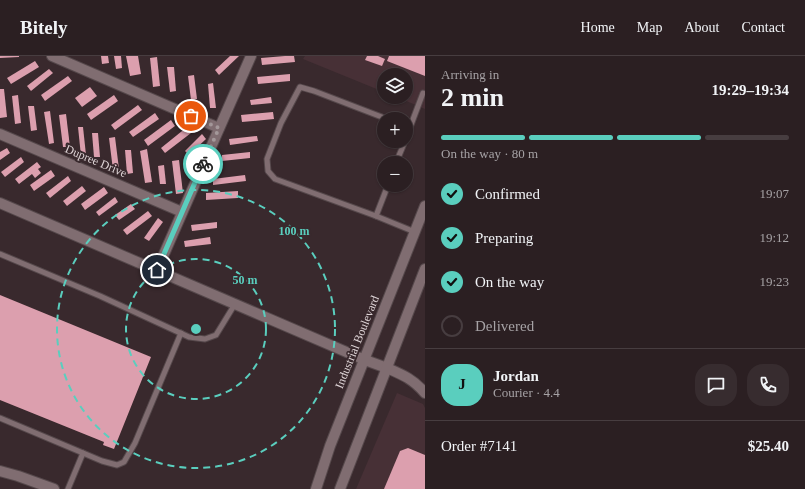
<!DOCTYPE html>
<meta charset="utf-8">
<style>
body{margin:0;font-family:"Times New Roman",serif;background:#372c2f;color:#f1f3f6;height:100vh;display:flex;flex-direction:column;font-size:15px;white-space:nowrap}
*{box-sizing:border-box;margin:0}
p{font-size:13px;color:#a6a2a5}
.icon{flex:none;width:22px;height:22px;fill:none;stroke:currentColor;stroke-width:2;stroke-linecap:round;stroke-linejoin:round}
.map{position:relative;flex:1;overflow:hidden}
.details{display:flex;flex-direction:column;background:#2b1f22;width:380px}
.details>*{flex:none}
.buttons{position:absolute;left:377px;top:12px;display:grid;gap:8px}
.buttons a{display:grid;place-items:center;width:36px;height:36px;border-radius:50%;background:#2b1f22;box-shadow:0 1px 3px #0004,0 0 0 1px #473d40;font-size:20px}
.pin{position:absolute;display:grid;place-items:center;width:34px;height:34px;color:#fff;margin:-17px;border:2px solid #fff;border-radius:50%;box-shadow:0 1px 4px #0007}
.courier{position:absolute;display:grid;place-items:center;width:40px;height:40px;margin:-20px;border:3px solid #5acebe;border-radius:50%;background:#fff;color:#222;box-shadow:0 1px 5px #0007}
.overview em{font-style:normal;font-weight:700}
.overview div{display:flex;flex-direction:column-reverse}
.overview{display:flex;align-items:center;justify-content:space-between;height:68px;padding:0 16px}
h1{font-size:26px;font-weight:700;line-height:30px}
.bar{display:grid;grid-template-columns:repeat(4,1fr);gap:6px 4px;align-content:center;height:48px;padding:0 16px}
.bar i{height:5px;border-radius:3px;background:#473d40}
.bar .selected{background:#5acebe}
.bar p{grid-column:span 4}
.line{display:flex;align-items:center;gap:10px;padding:0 16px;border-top:1px solid #473d40}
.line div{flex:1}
.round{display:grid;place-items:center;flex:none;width:42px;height:42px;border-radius:16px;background:#372c2f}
ol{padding:0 16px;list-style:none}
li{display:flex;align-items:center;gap:12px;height:44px}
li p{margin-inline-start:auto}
li .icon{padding:4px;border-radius:50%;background:#5acebe;color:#111;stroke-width:4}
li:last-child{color:#a6a2a5}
li i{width:22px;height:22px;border:2px solid #473d40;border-radius:50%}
header{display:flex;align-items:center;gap:24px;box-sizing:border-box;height:56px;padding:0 20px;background:#2b1f22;border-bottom:1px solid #473d40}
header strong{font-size:19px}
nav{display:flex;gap:22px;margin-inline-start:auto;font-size:14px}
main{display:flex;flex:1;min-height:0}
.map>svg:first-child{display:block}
.built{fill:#473036}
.building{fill:#dc9fae}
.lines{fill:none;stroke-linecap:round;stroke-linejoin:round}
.lane-casing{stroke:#55484b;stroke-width:7}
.street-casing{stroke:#55484b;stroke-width:12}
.secondary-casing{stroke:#55484b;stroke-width:12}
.lane{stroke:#806d71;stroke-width:5}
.street{stroke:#806d71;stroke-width:10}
.secondary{stroke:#806d71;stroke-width:10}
.done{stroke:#a4989a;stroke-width:4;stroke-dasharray:0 7.2}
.route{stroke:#5acebe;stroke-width:5}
.ring{fill:none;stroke:#5acebe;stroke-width:2;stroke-dasharray:7 5}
.labels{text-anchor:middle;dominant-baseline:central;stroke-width:4;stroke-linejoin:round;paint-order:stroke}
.street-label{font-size:12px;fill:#ddd3d5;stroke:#39292d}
.centre{fill:#5acebe;stroke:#39292d;stroke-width:2}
.ring-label{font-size:12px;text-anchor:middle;font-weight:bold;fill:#5acebe;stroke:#39292d;stroke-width:4;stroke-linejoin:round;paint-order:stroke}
</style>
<header>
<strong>Bitely</strong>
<nav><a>Home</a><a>Map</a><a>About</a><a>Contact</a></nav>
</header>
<main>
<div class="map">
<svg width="425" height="433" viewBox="0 0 425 433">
<rect width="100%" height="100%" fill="#39292d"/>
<g class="built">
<path d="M305,0H425V53L397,41H406V19H384V36L303,3Z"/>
<path d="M397,337L423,348L425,352V433H356Z"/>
</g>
<g class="building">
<path d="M0,0H19V1L0,2Z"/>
<path d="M101,0H108L109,7L102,8Z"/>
<path d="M114,0H121L122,12L116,13Z"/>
<path d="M126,0H138L141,18L130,20Z"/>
<path d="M230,0H239L219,19L215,14Z"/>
<path d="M285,0H294L295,6L262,9L261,2Z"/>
<path d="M367,0H378L385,3L382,10L365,4Z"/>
<path d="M389,0H425V20L387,5Z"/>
<path d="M157,1L160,30L153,31L150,2Z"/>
<path d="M35,5L39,11L11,28L7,22Z"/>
<path d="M167,11H174L176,35L170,36Z"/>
<path d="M49,13L53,17L31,35L27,30Z"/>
<path d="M290,18V25L258,28L257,21Z"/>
<path d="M194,19L197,43L191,44L188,20Z"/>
<path d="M68,20L72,25L45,45L41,39Z"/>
<path d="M213,27L216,52H210L208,28Z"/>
<path d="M90,31L97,40L82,51L75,42Z"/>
<path d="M0,33H4L7,61L0,62Z"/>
<path d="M18,39L21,67L15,68L12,40Z"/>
<path d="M114,39L118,45L91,64L87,58Z"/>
<path d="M271,41L272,47L251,49L250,44Z"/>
<path d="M138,49L142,54L115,74L111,69Z"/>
<path d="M28,50H34L37,74L31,75Z"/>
<path d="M50,55L54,87L49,88L44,56Z"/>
<path d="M273,56L274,63L242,66L241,59Z"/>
<path d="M155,57L159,63L133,81L129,76Z"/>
<path d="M66,58L70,91H63L59,59Z"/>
<path d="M171,64L175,70L148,90L144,84Z"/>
<path d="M78,71H83L86,99L81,100Z"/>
<path d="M187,71L191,77L165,97L161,92Z"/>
<path d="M92,77H98L100,101H94Z"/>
<path d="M202,78L206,83L189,99L185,95Z"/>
<path d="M257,80L258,85L230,89L229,83Z"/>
<path d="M115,81L119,113L113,114L109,82Z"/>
<path d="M7,92L10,97L0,104V96Z"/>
<path d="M147,93L152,126L145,127L140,95Z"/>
<path d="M125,94H131L133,117L127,118Z"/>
<path d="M250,96V102L222,105V99Z"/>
<path d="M21,101L24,106L5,121L1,116Z"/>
<path d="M179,104L183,137L176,138L172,105Z"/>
<path d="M37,106L41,111L38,113L41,117L35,122L32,118L19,128L15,123Z"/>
<path d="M164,109L166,128H160L158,110Z"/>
<path d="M51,114L55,120L34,135L30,129Z"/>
<path d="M245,119L246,125L213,129V123Z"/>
<path d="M68,120L71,125L50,142L46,137Z"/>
<path d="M82,130L86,135L67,150L63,145Z"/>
<path d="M104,131L108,137L85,154L81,148Z"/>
<path d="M238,135V142L206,144V137Z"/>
<path d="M115,141L118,146L99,160L96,156Z"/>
<path d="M131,148L135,153L119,164L115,159Z"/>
<path d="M148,155L152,160L127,179L123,174Z"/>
<path d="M158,162L163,166L149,185L144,182Z"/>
<path d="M217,166V172L192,175L191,169Z"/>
<path d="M210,181L211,188L185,191L184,185Z"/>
<path d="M0,239L151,301L114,393L103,389L104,386L0,344Z"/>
<path d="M408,392L425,399V433H384L400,395Z"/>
</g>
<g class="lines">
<g class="lane-casing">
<g id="lane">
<path d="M406,82L423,37"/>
<path d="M396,107L405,85"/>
<path d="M388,129L376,160L415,176"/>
<path d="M376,160L275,123L268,115L267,103L281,67L300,31L314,35L387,63"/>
<path d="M0,198L100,240L189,281L205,283L216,279L235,248"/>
<path d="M0,362L102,405L117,409L124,406L135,387L181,277"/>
<path d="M68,433L83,397"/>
</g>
</g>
<g class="street-casing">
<g id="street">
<path d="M52,0L219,72"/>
<path d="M0,78L182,156"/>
<path d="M0,147L365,304"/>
<path d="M157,214L251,0"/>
<path d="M387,312C403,319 413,323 425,337"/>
</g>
</g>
<g class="secondary-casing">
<g id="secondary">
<path d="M365,304L387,312"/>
<path d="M0,415L18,420L54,433"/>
<path d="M316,433L330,390L425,150"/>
<path d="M340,433L425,213"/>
</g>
</g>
<use href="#lane" class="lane"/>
<use href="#street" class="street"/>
<use href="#secondary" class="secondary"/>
</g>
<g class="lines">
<path class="done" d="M191,60L219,72L203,108"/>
<path class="route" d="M157,214L203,108"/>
</g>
<g class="ring">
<circle cx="196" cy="273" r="70"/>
<circle cx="196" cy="273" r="139"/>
</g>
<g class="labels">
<g class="street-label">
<text transform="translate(96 105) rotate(23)">Dupree Drive</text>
<text transform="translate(357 286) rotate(-68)">Industrial Boulevard</text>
</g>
</g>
<circle cx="196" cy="273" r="6" class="centre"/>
<g class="ring-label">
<text x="294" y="179">100 m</text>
<text x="245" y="228">50 m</text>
</g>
</svg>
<div class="buttons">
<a><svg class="icon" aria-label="layers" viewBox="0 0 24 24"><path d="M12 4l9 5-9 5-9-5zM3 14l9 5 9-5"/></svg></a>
<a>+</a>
<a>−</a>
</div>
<div class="pin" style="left:191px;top:60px;background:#ea580c"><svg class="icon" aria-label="bag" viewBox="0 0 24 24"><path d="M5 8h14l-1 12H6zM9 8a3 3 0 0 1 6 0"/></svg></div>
<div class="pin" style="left:157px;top:214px;background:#1f2937"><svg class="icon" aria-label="home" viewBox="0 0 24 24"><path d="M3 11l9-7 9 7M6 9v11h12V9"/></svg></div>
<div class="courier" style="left:203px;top:108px"><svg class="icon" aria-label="bike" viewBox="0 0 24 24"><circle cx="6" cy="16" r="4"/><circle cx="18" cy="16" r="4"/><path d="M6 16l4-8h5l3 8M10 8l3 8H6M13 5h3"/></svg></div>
</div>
<section class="details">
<div class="overview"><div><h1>2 min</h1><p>Arriving in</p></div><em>19:29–19:34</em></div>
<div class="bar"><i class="selected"></i><i class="selected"></i><i class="selected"></i><i></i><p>On the way · 80 m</p></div>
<ol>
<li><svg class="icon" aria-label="check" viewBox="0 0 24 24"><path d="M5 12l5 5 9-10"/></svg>Confirmed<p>19:07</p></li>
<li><svg class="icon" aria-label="check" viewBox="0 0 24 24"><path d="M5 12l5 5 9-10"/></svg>Preparing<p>19:12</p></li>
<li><svg class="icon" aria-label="check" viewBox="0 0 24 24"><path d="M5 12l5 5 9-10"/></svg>On the way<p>19:23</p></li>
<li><i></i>Delivered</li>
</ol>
<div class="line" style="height:72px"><b class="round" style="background:#5acebe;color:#111">J</b><div><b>Jordan</b><p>Courier · 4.4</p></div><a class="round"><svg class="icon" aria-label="chat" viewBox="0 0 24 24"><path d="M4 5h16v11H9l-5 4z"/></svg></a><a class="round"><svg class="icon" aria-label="phone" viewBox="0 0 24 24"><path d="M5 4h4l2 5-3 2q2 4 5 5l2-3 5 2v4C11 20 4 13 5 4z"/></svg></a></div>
<div class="line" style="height:52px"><div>Order #7141</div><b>$25.40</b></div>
</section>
</main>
